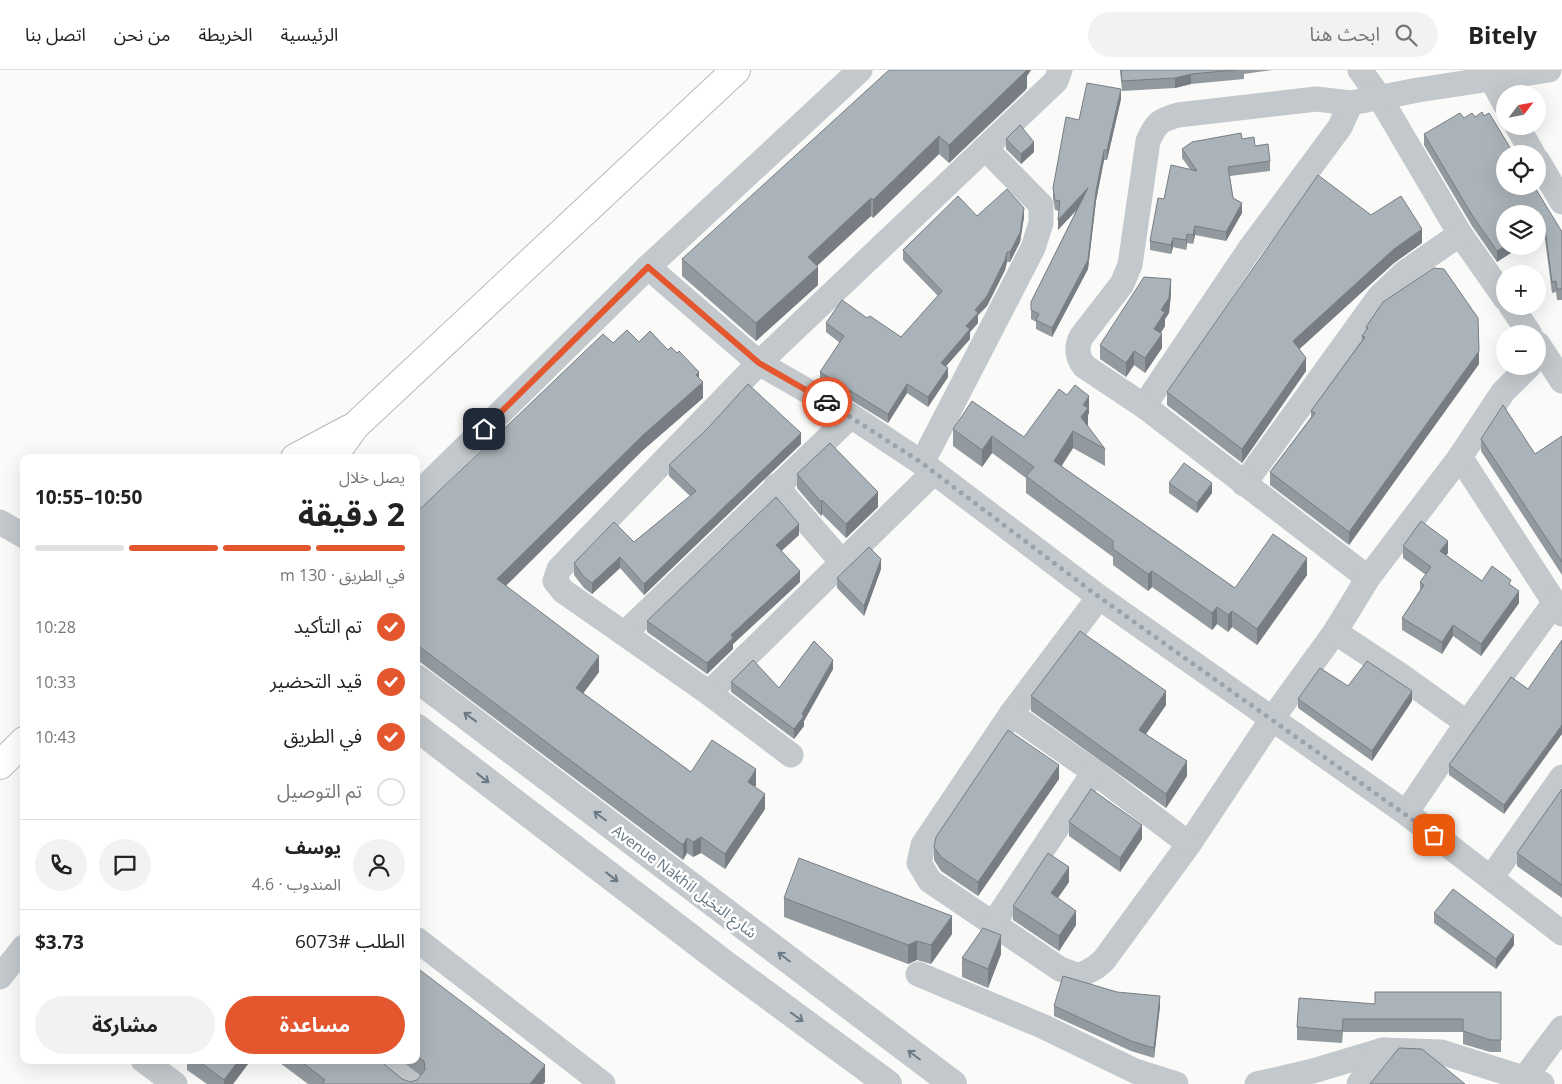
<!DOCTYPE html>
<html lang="ar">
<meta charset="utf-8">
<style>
body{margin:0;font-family:"Open Sans","Noto Sans Arabic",sans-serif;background:#f2f2f2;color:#222;direction:rtl;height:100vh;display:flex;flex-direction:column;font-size:19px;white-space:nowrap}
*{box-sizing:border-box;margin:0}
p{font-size:16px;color:#767676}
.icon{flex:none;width:28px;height:28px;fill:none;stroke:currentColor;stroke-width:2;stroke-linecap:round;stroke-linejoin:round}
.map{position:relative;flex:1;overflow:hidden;direction:ltr}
.side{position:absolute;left:20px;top:384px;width:400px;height:610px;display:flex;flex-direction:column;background:#fff;border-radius:10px;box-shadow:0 5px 20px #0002;direction:rtl}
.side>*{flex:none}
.needle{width:32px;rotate:58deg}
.buttons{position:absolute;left:1496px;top:15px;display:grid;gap:10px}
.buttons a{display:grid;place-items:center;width:50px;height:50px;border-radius:50%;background:#fff;box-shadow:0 5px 20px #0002;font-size:25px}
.pin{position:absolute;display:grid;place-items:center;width:42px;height:42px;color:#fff;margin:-21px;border-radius:10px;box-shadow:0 2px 8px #0006}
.courier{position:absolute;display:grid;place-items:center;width:50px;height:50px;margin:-25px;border:4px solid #e4572e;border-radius:50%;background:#fff;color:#222;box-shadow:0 1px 6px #0007}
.summary em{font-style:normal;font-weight:700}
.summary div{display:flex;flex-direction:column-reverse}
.summary{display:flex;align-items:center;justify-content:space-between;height:85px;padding:0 15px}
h1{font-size:32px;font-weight:700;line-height:38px}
.bar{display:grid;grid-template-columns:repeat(4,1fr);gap:8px 5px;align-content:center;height:60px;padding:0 15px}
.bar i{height:6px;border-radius:4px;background:#e0e0e0}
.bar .on{background:#e4572e}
.bar p{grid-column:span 4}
.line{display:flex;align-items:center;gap:12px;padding:0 15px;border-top:1px solid #e0e0e0}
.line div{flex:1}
.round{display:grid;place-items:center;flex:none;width:52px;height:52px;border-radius:26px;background:#f2f2f2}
ol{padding:0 15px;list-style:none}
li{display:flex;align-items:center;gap:15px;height:55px}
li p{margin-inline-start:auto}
li .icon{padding:5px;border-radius:50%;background:#e4572e;color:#fff;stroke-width:4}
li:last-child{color:#767676}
li i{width:28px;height:28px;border:2px solid #e0e0e0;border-radius:50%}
.button{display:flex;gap:10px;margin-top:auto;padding:10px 15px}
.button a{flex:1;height:58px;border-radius:30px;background:#e4572e;color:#fff;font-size:20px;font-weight:700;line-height:58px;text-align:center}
.button a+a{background:#f2f2f2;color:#222}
header{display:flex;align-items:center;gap:30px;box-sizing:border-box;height:70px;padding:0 25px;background:#fff;border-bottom:1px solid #e0e0e0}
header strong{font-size:24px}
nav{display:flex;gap:28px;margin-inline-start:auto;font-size:18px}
.search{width:350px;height:45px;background:#f2f2f2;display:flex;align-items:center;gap:12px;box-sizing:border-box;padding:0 18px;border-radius:28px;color:#767676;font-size:19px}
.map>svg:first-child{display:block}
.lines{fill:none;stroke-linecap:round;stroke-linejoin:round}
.primary-casing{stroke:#b5babe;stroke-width:30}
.minor{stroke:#c3c8cc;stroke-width:25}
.tertiary{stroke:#c3c8cc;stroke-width:28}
.primary{stroke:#fff;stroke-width:28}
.wall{fill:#929a9f}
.shaded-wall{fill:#777d82}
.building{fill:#aab3b9;stroke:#777d82}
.oneway{stroke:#6a7a87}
.done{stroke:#99a4ac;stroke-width:5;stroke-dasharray:0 9}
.route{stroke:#e4572e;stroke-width:6}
.labels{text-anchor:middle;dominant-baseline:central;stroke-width:5;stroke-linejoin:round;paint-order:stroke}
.street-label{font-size:15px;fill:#657683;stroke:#fff}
</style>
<header>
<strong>Bitely</strong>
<div class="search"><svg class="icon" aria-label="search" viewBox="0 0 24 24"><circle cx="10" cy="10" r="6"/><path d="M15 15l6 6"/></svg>ابحث هنا</div>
<nav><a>الرئيسية</a><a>الخريطة</a><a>من نحن</a><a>اتصل بنا</a></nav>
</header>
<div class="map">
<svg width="1562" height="1014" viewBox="0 0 1562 1014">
<rect width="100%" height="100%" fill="#fafaf8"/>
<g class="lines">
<g class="primary-casing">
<g id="primary">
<path d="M295,388L349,359"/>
<path d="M332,388L355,356L736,0"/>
<path d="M0,695L24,671"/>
</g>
</g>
<g class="minor">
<path d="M1360,0L1380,28L1460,164L1505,228"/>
<path d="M1491,8L1505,34"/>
<path d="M1517,56L1533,84"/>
<path d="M1538,91L1562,132"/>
<path d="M648,197L759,293L851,346L922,393L1099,527L1406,743L1562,863"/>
<path d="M1511,236L1530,264"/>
<path d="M1538,274L1562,311"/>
<path d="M1144,336L1249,180L1340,57L1351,33"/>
<path d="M1460,387L1562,544"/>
<path d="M922,393L1033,178L1041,153V135L985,78"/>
<path d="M1244,414L1379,227L1404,203L1460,164"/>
<path d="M776,416L842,492"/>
<path d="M416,426L648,197L860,0"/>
<path d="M0,452L24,466"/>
<path d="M1368,508L1144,336L1084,296C1077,287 1076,277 1081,267L1122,214L1130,195L1148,71C1156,53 1160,50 1178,45L1316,29L1351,33L1418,20L1549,0"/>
<path d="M1099,527L1011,644L923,775L919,793L930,811L1060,899L1080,906L1096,897L1104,890L1189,774L1272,649L1335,562L1368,508L1460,387L1503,322L1529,296"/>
<path d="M1335,562L1400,605L1467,653L1406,743"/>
<path d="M625,563L851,346"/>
<path d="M709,623L934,402"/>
<path d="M1011,644L1094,702L1189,774"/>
<path d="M1467,653L1555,532"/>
<path d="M791,685L709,623L563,521L555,511L559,499L759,293L1056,11L1060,0"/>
<path d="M1491,808L1562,707"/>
<path d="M993,854L1094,702"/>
<path d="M416,869L603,1014"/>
<path d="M918,904L1042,956L1135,1001L1176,1014"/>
<path d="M0,907L24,877"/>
<path d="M143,990L175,1014"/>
<path d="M379,990L411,1014"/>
<path d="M1257,1014L1313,1001L1383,980L1441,982L1542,1014"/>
<path d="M1359,1014L1383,980"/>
<path d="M1520,1014L1562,958"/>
</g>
<g class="tertiary">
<path d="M416,608L953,1014"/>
<path d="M416,657L725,894L888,1014"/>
</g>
<use href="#primary" class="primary"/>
</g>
<g class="wall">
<path d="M1031,0L1027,6V18L1025,21L949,93L939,84L873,148L871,146L817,196L818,215L756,271L682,206V189Z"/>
<path d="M1120,0H1272L1244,4V9L1191,14L1175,18L1122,21Z"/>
<path d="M1121,29L1107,90H1104L1096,131L1088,199L1052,267L1036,259V252L1031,249V232L1077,139L1058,160L1059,141L1055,140L1053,128V118L1079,50Z"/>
<path d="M1475,47L1562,162V230H1557L1556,222L1552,223L1544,162L1538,166V144L1497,192L1472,156L1424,75V64L1464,48Z"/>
<path d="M1006,69L1034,82L1021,94L1006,79Z"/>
<path d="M1242,69L1255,76L1270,91V101L1230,106L1233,128L1242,143L1226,171L1195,165L1193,174L1187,173L1186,180L1173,177L1171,184L1150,180V171L1164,129L1190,99L1182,88V79Z"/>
<path d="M1371,145L1422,173L1394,193L1299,279L1306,301L1242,393L1167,335V322Z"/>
<path d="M1024,147L1020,172L1010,192H1007L1005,200L987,236L978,245V253L970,262V269L946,296L948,307L928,337L907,323L888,353L820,311V302L840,273L826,262V253L867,248L901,267L938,226L903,190V180Z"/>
<path d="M1171,224L1169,243L1165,249V256L1161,263L1162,278L1145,303L1134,295L1126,307L1100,289V275Z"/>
<path d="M1366,257L1479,294L1349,475L1270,415V402L1311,347V341L1362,270V266L1366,261Z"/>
<path d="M639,272L668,280L677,283L699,308L703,328L642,381L506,516L599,602L583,623L691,702L756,715L755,717L765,739L725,799L701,783L693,787L687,783L683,790L416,589V443L613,273Z"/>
<path d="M1089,343L1088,345L1087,356L1105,379V396L1073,378L1061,396L1235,518L1307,505L1257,575L1232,557L1228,562L1217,554L1212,560L1152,517L1148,521L1113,495V487L1026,423V408L992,383L982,397L953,376V359L1024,367Z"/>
<path d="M1562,366V505L1481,381V369L1535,384Z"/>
<path d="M801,374L644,525L620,498L592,524L584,518L574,505V493L634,472L690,426L669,406V395Z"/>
<path d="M797,404L878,437L846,468L822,444L821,446L797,418Z"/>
<path d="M1169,413L1212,423L1197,443L1169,423Z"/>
<path d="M799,465L781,481L800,512L733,574V579L707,604L647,562V551Z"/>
<path d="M1403,476L1448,483L1446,485L1482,511L1511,515L1519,533L1481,586L1453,566L1442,584L1402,560V548L1420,520V512L1426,505L1403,488Z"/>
<path d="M881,499L864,546L837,518V508Z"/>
<path d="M833,599L804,651V656L794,669L731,622V612L779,618Z"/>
<path d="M1511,607L1504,744L1449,705V695Z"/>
<path d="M1348,616L1412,631L1372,691L1298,638V629Z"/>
<path d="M1031,626L1166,635L1146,664L1187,706L1166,738L1031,641Z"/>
<path d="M1059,709L978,826L941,801L934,790V777Z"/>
<path d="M1562,719V828L1517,796V783Z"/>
<path d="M1069,752L1142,769L1120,802L1069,766Z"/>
<path d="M1069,812L1058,828L1076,855L1059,881L1013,850V836Z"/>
<path d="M784,828L952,864L931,894L917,890L908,894L784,847Z"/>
<path d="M1434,843L1514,875L1496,899L1434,853Z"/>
<path d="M1001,884L988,918L962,907V888Z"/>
<path d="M416,897L545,1012L543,1014H308L276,990H379L402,1009L410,1012L417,1010L421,1006L400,990H416Z"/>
<path d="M1501,922V982H1490L1463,974V962H1343L1342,973L1297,970V957L1375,934Z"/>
<path d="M1054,936H1160L1154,988L1131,981L1054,946Z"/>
<path d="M187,990H251L233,1014H207L187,1000Z"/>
</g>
<g class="shaded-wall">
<path d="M1024,0H1031L1027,6V18L949,93V75Z"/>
<path d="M1191,4V14L1175,18V8Z"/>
<path d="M1121,19V29L1107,90V80Z"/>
<path d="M939,66V84L873,148V130Z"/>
<path d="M1034,72V82L1021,94V84Z"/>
<path d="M1104,80V90L1096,131L1088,199L1052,267V258L1096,121Z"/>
<path d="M1088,118V128L1058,160V150Z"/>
<path d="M871,128V146L808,204V187Z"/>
<path d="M1242,133V143L1226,171V162Z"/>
<path d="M1024,138V147L1020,172L1010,192V182Z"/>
<path d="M1544,151V162L1538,166V155Z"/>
<path d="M1195,156V165L1193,174V165Z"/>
<path d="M1422,159V173L1394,193L1293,285V271L1394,179Z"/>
<path d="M1187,164V173L1186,180V170Z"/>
<path d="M1173,168V177L1171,184V175Z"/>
<path d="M1505,176H1522L1497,192V181Z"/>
<path d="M1007,182V192L1005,200L987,236L978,245V253L970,262V269L941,302V293L966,256L975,240Z"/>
<path d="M818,197V215L756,271V253Z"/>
<path d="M1171,209V224L1169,243L1165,249V256L1154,273V259L1161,240Z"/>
<path d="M1162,264V278L1145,303V288Z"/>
<path d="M1134,281V295L1126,307V293Z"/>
<path d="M1479,281V294L1349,475V462Z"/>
<path d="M1306,288V301L1242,393V379Z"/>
<path d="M948,298V307L928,337V327Z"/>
<path d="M699,302V316L703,312V328L642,381L497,524V509Z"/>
<path d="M907,314V323L888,353V344Z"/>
<path d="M1089,326V343L1088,345V355L1081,364V347L1083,335Z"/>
<path d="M1073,361V378L1054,408V391Z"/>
<path d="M801,363V374L644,525V514Z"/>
<path d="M992,366V383L982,397V380Z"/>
<path d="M1212,413V423L1197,443V433Z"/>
<path d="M878,422V437L846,468V454Z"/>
<path d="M822,430V444L821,446V432Z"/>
<path d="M799,454V465L776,486V475Z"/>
<path d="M1448,471V483L1440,493V481Z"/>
<path d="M620,487V498L592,524V513Z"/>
<path d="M1307,488V505L1257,575V559Z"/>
<path d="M881,489V499L864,546V536Z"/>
<path d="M800,501V512L733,574V579L707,604V593L731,565Z"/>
<path d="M1152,501V517L1148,521V504Z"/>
<path d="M1519,521V533L1481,586V574Z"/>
<path d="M1217,537V554L1212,560V543Z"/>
<path d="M1232,541V557L1228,562V545Z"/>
<path d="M1453,555V566L1442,584V572Z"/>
<path d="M599,586V602L576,633V618Z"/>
<path d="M833,590V599L804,651V656L794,669V659Z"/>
<path d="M1166,621V635L1139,674V660Z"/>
<path d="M1412,621V631L1372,691V681Z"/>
<path d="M1562,655V664L1504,744V735Z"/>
<path d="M1187,691V706L1166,738V724Z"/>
<path d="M1059,695V709L978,826V812Z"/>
<path d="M756,699V715L748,728V712Z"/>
<path d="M765,724V739L725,799V784Z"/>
<path d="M1142,755V769L1120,802V788Z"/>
<path d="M701,767V783L693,787V772Z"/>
<path d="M687,768V783L683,790V775Z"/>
<path d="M1069,797V812L1051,837V823Z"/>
<path d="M1076,841V855L1059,881V866Z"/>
<path d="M952,846V864L931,894V875Z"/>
<path d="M1001,865V884L988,918V899Z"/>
<path d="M1514,865V875L1496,899V889Z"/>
<path d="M917,871V890L908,894V875Z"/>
<path d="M1160,926V936L1154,988V978Z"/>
<path d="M239,990H251L233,1014H224V1010Z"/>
<path d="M545,995V1012L543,1014H530Z"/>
</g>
<g class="building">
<path d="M889,0H1027L949,75L939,66L873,130L871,128L808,187L818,197L756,253L682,189Z"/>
<path d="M1121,0H1235L1191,4L1175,8L1122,11Z"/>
<path d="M1087,13L1121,19L1107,80H1104L1096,121L1088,190L1052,258L1036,250L1039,244L1031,240V232L1088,118L1058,150L1060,131L1055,130L1053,118L1066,47L1079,50Z"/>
<path d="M1482,42L1484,46L1489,43L1514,84H1505V116H1534L1562,162V219H1557L1556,211L1552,212L1544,151L1538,155V144H1505V176L1497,181L1472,145L1424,64L1460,43L1464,48L1472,43L1475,47Z"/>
<path d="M1020,55L1034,72L1021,84L1006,69Z"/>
<path d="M1241,63L1242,69L1254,67L1255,76L1268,74L1270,91L1228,97L1233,128L1242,133L1226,162L1195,156L1193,165L1187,164L1186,170L1173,168L1171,175L1150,171L1158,128L1164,129L1171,95L1197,101L1182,79L1192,72Z"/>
<path d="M1318,105L1371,145L1401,126L1422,159L1394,179L1293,271L1306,288L1242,379L1167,322Z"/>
<path d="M1007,119L1024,138L1020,163L1010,182H1007L1005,190L987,226L975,240L978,243L966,256L970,259L941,293L948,298L928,327L907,314L888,344L820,302L844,266L826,253L842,230L867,248L870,246L901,267L942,221L903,180L958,126L977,146Z"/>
<path d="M1434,198L1444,199L1478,248L1479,281L1349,462L1270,402L1315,343L1311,341L1365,267L1362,266L1368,258L1366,257L1383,232Z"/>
<path d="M1144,207L1171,209L1169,228L1161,240L1165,242L1154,259L1162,264L1145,288L1134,281L1126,293L1100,275Z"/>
<path d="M627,260L639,272L650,261L668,280L671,277L677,283L679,281L699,302L696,305L703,312L642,366L497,509L599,586L576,618L691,702L712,670L756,699L748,712L765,724L725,784L701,767L693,772L687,768L683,775L416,574V443L603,264L613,273Z"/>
<path d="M748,314L801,363L644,514L620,487L592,513L584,507L574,493L614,452L634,472L696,421L669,395L708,358Z"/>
<path d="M1075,315L1089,326L1083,335L1088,338L1081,347L1105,379L1073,361L1054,391L1235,518L1273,464L1307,488L1257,559L1232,541L1228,545L1217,537L1212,543L1152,501L1148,504L1113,479V471L1026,406L1034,397L992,366L982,380L953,359L972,331L1024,367L1059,319L1067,325Z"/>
<path d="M1503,335L1535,384L1562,366V492L1481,369Z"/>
<path d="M830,373L878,422L846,454L822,430L821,432L797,404Z"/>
<path d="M1184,393L1212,413L1197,433L1169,413Z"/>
<path d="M776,427L799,454L776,475L800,501L731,565L733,568L707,593L647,551Z"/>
<path d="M1421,451L1448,471L1440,481L1482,511L1492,496L1511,510L1509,514L1519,521L1481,574L1453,555L1442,572L1402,548L1424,515L1420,512L1431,497L1403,476Z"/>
<path d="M869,477L881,489L864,536L837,508Z"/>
<path d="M1080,561L1166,621L1139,660L1187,691L1166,724L1031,626Z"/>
<path d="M1562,570V655L1504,735L1449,695L1511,607L1528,619Z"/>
<path d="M814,571L833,590L802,644L804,646L794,659L731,612L753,590L779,618Z"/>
<path d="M1367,591L1412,621L1372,681L1298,629L1320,598L1348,616Z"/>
<path d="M1008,660L1059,695L978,812L941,787L934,777L936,767Z"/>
<path d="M1091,719L1142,755L1120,788L1069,752Z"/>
<path d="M1562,719V815L1517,783Z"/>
<path d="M1048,783L1069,797L1051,823L1076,841L1059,866L1013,836Z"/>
<path d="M799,788L952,846L931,875L917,871L908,875L784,828Z"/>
<path d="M1453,819L1514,865L1496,889L1434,843Z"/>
<path d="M983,858L1001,865L988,899L962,888Z"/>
<path d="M416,897L545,995L530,1014H322L325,1010L299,990H379L402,1009L410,1012L417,1010L425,1000L424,991L416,986Z"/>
<path d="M1063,906L1117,922L1160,926L1154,978L1131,971L1054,936Z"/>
<path d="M1375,922H1501V970H1490L1463,961V949H1343L1342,961L1297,957L1299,928L1375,934Z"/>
<path d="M1399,978L1422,979L1465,1014H1370Z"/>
<path d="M197,990H239L224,1010Z"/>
</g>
<defs><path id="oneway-shaft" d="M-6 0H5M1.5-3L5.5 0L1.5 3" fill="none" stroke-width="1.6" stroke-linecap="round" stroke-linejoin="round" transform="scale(1.25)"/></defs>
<g class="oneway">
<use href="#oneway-shaft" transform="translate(470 647) rotate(-144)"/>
<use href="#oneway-shaft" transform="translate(483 708) rotate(38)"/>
<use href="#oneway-shaft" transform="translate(600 746) rotate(-143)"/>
<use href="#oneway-shaft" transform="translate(612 807) rotate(38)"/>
<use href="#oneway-shaft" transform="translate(784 887) rotate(-143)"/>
<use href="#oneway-shaft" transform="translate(797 947) rotate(36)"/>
<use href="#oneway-shaft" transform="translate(914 985) rotate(-143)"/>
</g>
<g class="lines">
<path class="done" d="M827,332L922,393L1099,527L1434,765"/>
<path class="route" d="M484,359L648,197L759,293L827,332"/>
</g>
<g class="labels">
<g class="street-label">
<text transform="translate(685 811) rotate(37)">Avenue Nakhil شارع النخيل</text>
</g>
</g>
</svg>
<div class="buttons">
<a><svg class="needle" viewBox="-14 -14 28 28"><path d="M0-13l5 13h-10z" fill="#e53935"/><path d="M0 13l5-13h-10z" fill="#767676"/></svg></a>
<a><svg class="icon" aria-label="locate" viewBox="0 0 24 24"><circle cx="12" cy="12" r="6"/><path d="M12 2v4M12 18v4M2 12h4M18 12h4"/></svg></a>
<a><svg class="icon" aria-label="layers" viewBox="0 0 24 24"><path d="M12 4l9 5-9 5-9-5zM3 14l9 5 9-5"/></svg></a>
<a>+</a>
<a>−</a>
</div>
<div class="pin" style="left:1434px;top:765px;background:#ea580c"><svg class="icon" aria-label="bag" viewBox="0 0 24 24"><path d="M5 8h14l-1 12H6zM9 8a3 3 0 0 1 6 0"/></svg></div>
<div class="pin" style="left:484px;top:359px;background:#1f2937"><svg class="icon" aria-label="home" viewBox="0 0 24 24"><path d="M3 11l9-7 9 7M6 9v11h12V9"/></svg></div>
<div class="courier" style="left:827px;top:332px"><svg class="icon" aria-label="car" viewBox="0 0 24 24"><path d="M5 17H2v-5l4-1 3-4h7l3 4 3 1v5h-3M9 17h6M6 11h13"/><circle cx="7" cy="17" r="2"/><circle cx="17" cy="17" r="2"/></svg></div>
<section class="side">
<div class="summary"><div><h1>2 دقيقة</h1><p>يصل خلال</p></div><em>10:50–10:55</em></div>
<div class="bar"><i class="on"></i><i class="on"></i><i class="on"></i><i></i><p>في الطريق · 130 m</p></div>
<ol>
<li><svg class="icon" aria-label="check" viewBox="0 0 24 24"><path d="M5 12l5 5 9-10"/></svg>تم التأكيد<p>10:28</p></li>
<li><svg class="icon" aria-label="check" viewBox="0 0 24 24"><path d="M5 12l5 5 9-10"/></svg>قيد التحضير<p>10:33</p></li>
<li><svg class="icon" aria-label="check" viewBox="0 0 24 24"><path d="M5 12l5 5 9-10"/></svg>في الطريق<p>10:43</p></li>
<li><i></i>تم التوصيل</li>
</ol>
<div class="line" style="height:90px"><a class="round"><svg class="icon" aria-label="person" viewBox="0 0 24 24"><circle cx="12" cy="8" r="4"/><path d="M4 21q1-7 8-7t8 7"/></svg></a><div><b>يوسف</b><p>المندوب · 4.6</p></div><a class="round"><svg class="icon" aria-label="chat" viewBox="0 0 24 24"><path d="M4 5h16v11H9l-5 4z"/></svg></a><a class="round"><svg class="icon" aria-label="phone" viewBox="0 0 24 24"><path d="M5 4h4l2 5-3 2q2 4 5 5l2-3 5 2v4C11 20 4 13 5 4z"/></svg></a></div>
<div class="line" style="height:65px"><div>الطلب #6073</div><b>$3.73</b></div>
<div class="button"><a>مساعدة</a><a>مشاركة</a></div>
</section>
</div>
